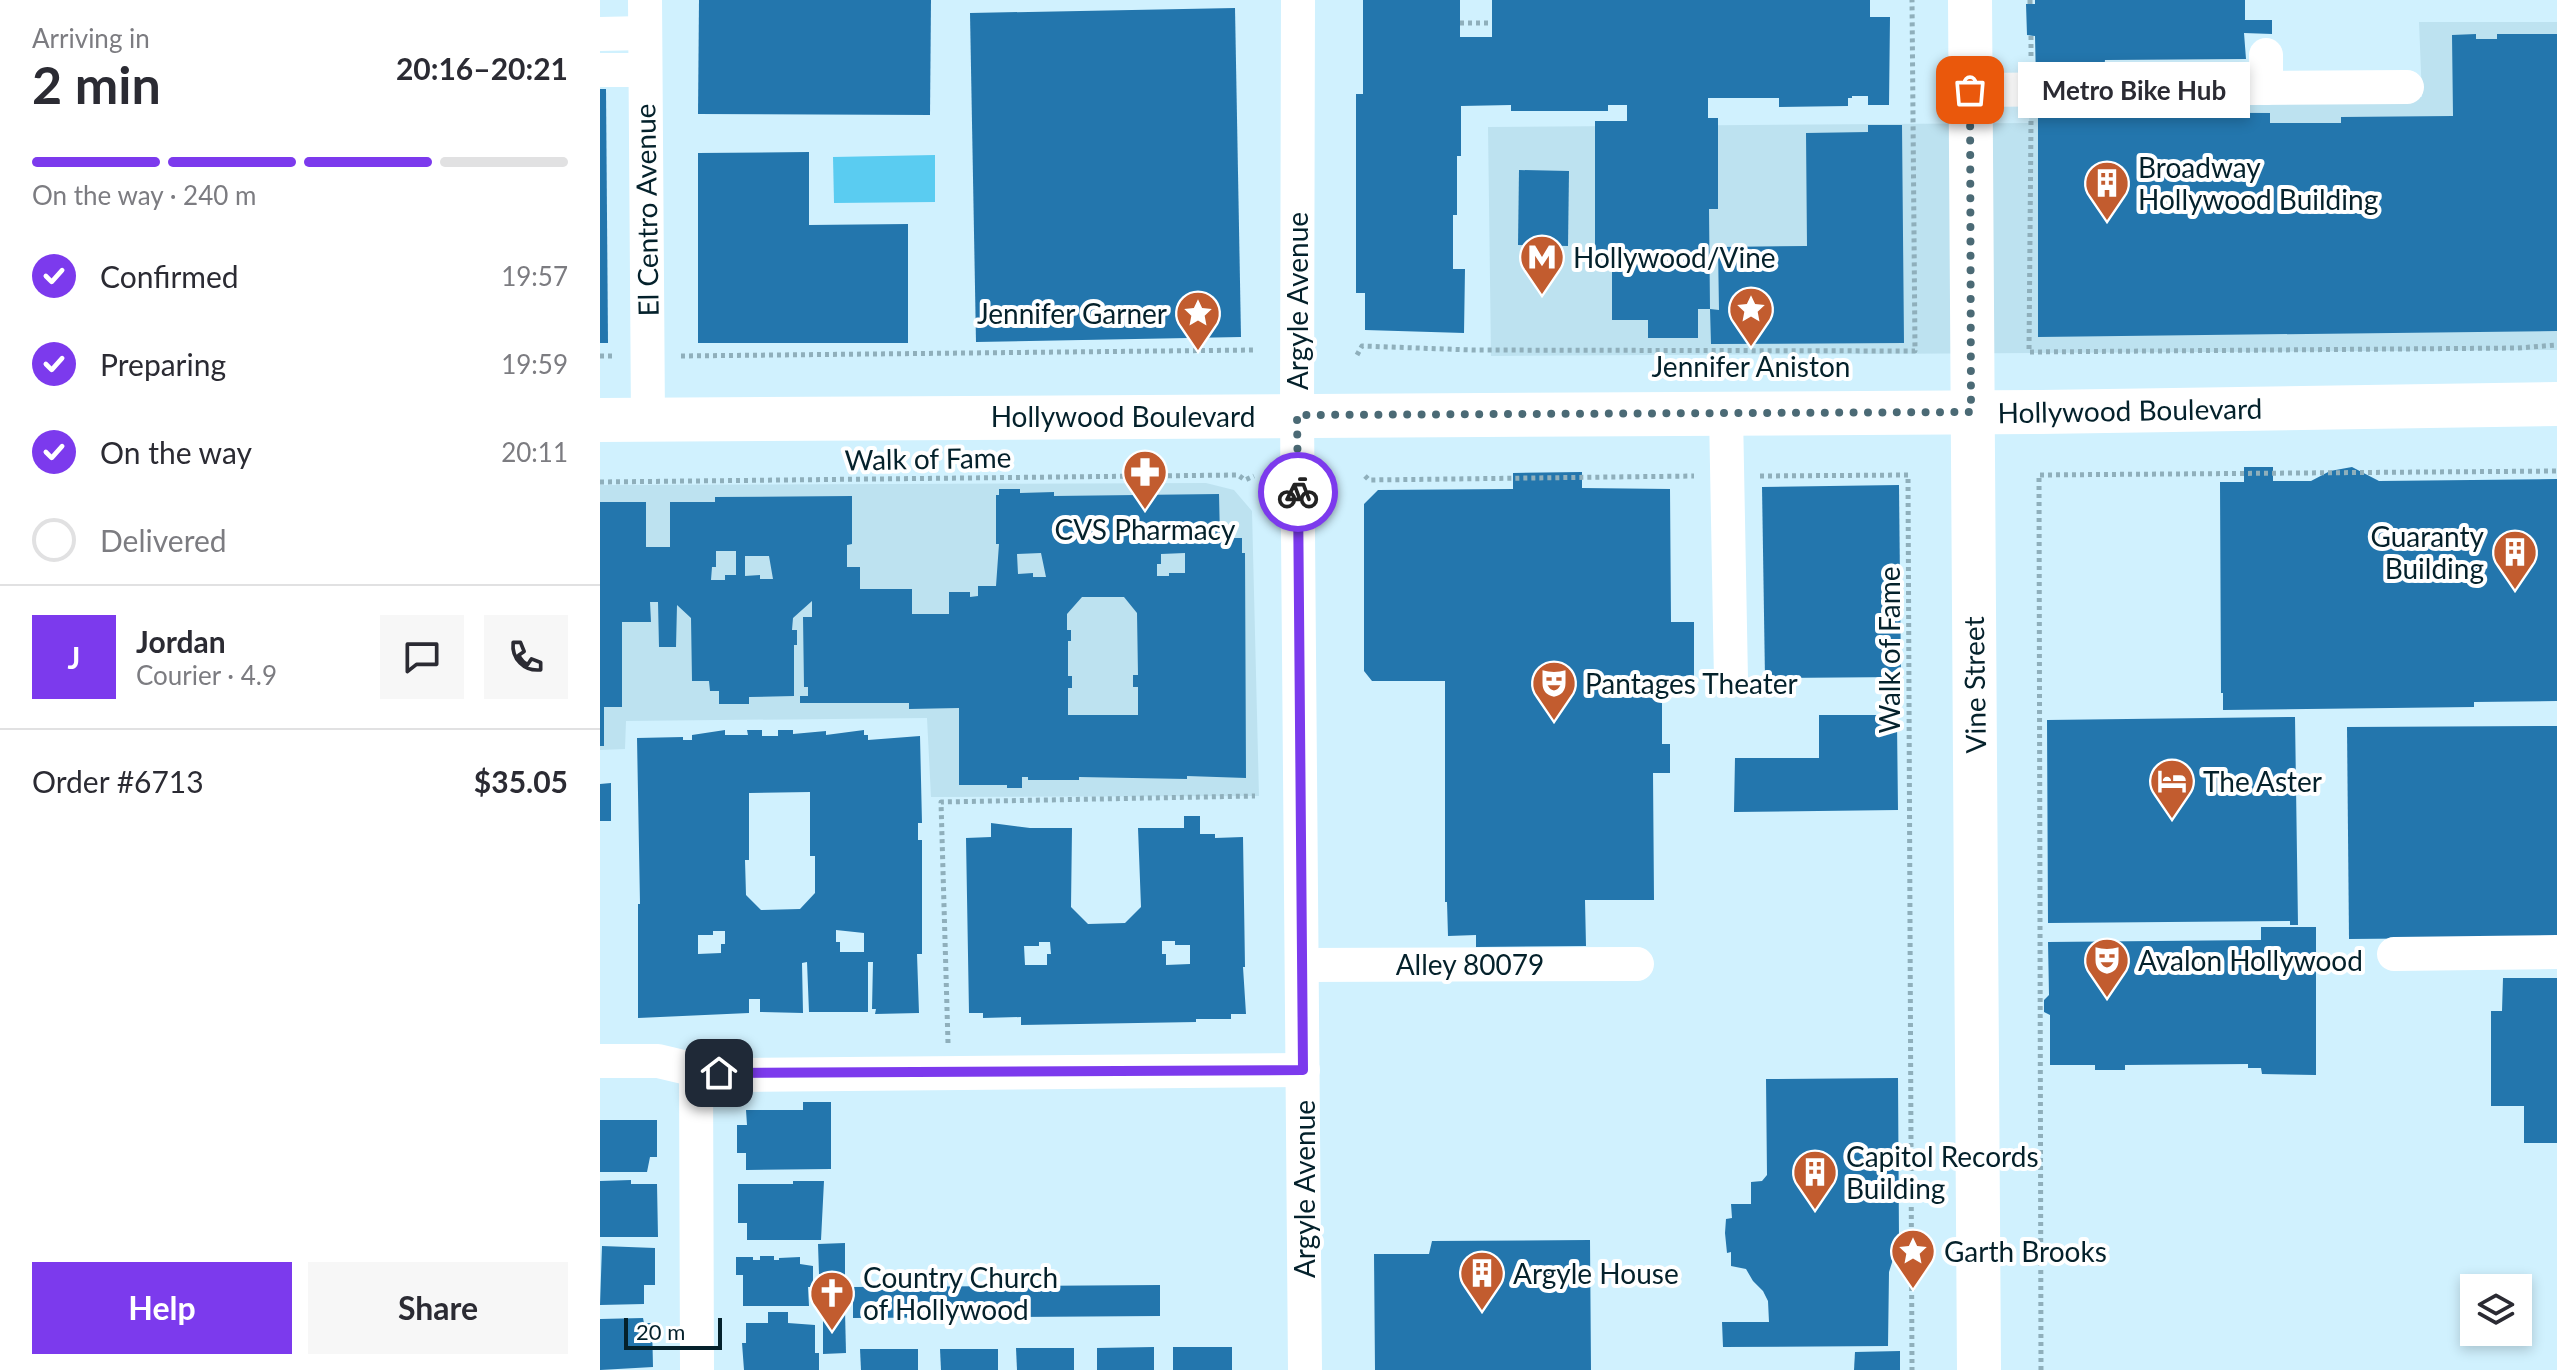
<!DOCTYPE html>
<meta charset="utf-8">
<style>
body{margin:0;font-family:Lato,sans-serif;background:#f7f7f7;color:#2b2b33;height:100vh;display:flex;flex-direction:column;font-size:30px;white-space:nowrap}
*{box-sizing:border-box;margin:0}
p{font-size:26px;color:#7c7c81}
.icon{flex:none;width:44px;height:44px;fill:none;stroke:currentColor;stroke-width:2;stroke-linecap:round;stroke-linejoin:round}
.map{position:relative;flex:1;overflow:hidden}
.details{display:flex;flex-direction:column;background:#fff;width:600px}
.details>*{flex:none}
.tools{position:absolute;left:1860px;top:1274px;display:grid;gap:16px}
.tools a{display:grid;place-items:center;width:72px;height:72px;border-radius:0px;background:#fff;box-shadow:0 4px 12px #0003;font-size:40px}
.scale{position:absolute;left:24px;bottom:20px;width:98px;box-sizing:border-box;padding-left:8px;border:4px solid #04212b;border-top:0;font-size:22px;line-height:28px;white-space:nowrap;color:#04212b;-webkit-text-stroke:6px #fff;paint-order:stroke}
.pin{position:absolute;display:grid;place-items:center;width:68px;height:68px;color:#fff;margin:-34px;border-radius:16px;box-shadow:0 4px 12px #0006}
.courier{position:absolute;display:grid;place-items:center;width:80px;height:80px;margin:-40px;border:6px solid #7c3aed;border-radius:50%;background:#fff;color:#222;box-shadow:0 2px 10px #0007}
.bubble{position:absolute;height:56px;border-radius:0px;background:#fff;box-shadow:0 4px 12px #0003;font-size:26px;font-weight:700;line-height:56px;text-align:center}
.summary em{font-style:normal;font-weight:700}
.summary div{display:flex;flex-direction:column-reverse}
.summary{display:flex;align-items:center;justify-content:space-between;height:136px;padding:0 32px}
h1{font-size:52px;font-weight:700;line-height:60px}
.bar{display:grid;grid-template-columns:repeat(4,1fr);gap:12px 8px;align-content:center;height:96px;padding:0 32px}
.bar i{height:10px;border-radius:6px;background:#e1e1e2}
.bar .selected{background:#7c3aed}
.bar p{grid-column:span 4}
.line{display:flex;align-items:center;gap:20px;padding:0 32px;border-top:2px solid #e1e1e2}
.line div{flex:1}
.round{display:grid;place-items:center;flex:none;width:84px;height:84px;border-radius:0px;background:#f7f7f7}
ol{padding:0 32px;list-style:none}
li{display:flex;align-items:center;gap:24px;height:88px}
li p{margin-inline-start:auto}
li .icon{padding:8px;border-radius:50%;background:#7c3aed;color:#fff;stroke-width:4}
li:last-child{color:#7c7c81}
li i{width:44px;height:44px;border:4px solid #e1e1e2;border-radius:50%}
.button{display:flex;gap:16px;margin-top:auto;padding:16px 32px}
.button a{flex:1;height:92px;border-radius:0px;background:#7c3aed;color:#fff;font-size:32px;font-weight:700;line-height:92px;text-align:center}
.button a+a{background:#f7f7f7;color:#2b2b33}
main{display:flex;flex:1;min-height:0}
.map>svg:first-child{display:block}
.built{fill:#bde2f0}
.water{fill:#5accf1}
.building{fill:#2376ad;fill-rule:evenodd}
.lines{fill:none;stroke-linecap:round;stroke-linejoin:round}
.path{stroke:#8fafbb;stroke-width:5;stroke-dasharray:4 4;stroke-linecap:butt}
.minor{stroke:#fff;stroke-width:34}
.major{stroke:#fff;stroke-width:44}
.done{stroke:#4b6a75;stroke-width:8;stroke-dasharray:0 14.4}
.route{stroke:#7c3aed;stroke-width:10}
.labels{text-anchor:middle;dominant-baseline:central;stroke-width:8;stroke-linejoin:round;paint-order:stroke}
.poi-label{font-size:28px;fill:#04212b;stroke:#fff;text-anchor:start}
.street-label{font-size:28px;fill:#04212b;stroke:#fff}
</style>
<main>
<section class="details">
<div class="summary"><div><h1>2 min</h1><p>Arriving in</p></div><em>20:16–20:21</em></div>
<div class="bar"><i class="selected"></i><i class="selected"></i><i class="selected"></i><i></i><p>On the way · 240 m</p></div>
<ol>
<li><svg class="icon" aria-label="check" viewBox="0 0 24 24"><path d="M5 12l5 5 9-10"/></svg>Confirmed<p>19:57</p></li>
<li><svg class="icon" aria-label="check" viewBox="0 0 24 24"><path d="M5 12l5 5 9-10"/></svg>Preparing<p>19:59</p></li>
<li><svg class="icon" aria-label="check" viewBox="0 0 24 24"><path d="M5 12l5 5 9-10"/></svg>On the way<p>20:11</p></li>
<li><i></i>Delivered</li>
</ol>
<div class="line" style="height:144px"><b class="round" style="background:#7c3aed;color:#fff">J</b><div><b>Jordan</b><p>Courier · 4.9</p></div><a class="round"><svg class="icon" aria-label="chat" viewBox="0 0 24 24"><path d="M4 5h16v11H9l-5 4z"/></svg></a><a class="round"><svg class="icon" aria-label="phone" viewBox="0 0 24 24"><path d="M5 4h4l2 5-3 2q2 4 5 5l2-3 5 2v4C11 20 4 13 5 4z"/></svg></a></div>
<div class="line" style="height:104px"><div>Order #6713</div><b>$35.05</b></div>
<div class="button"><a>Help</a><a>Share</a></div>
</section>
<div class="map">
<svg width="1957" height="1370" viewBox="0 0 1957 1370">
<rect width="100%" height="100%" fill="#d0f1fe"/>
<g class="built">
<path d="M1819,22H1957V350L891,356L888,127L1429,123L1430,98L1822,97Z"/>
<path d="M606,483L634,490L652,511L659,796L331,797L327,718L26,721L25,749L0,750V485Z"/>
</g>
<path class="water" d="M335,155V202L234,203L233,157Z"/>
<g class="building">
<path d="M99,0H331L330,115L98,114Z"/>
<path d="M763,0H860V37H892V0H1270V17H1290L1289,105H1268V96H1252V98H1248V106L1179,107V98H1108V118H1118V209H1109L1110,309H1098V338H1048V320H1012V264H995V121H1027V105H1008V111H911V105L861,106V156H857V215H853V269H865L864,333L765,330V293H756V94H763Z"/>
<path d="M1435,0H1645V20H1672V34L1644,33L1646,59L1505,60L1503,80L1436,81L1435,36L1427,35L1426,4H1435Z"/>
<path d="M635,8L641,337L376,342L370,13Z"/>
<path d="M1876,34V39H1897V34H1957V331L1438,337V112L1670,113V123H1741V117L1853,116L1852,35Z"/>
<path d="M0,89H6L8,343H0Z"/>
<path d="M1268,125H1302L1304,343L1111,344L1110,309L1119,310L1118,247L1207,246L1206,133L1268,132Z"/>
<path d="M209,152V225L308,224V343H98V153Z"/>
<path d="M919,170L969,171L968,246L918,245Z"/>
<path d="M1644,467H1673V481H1711L1730,471L1752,467L1779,481L1957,479V701L1874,702V707L1623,710V693H1621L1620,482H1644Z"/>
<path d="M982,472V488L1070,489L1071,622H1094V676L1053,677V699L1062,698V744H1070V773H1053L1054,900H985L986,946L876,947V935L848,936L847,902H845V681H772L764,671V504L778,490L913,489V473Z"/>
<path d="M1299,485L1301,677L1165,678L1162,487Z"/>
<path d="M399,489H420V493L454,492V496L619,494L620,538H642V553H645L646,778L587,776V779L479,777V780H428V777H422V788H407V785H359V708L309,709V703H200V696H208V687H204L203,617H212V601L193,618L192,630H197V645H194V696L149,697V704H119V691H110L109,681H92L91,618L77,605L76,647H59L58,602H50L51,622H22V707H4V746H0V502H46V547H70V502H115V497L252,496V544L247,545V567H260V589H312V614H349V592H370V597L378,596V586H396L399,544H396V495H399ZM116,551H136V575H125V580H111L112,567H116ZM441,553L446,577H433V573L418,574L417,554ZM585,553V573H569V576H557V564H561V554ZM145,556H169L173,579H160V575L145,576ZM482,597H524L537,613L538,675H533V687H538V715H468V688H472V676H468V641H471V630H467V614Z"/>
<path d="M1219,715H1289L1297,723L1298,810L1134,812L1135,758H1219Z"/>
<path d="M1695,717L1698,925H1690V921L1448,923L1447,720Z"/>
<path d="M1957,726V937L1749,939L1747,727Z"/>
<path d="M125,730V735H148L147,730H162V736H178V730H193V734L226,731V735L264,730V735H268V740L320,736L322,823H318V840H322V954H317L319,1013L275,1014L276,1009H272L273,962H268V1012H209L207,962L202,963L203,1013L160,1012V999H149V1013L38,1018V904H40L37,738L83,737V740H92V735ZM210,792V856H215V893L200,909L161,910L146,895L145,860H149V793ZM236,930L264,933V952H240V942H236ZM113,931H125V944H121V953L98,954V935H113Z"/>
<path d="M11,783V821H0V784Z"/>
<path d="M584,816H600V834H615V838L643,837L645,967H643L646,1014H631V1019H596V1022L421,1025V1017L383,1018V1013H369L366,838L391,837V823L430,828H472L471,907L488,924L525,923L541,907L538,828H584ZM562,941H575V945H590V964L566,965V954H562ZM439,942H450L451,954H447V965H425L424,946H439Z"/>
<path d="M1661,927H1716V1075L1662,1074L1661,1068H1648V1064L1525,1065V1070H1495V1065H1450V1015L1444,1012V1000L1449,995L1448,942L1661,940Z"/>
<path d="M1903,978H1957V1143H1924V1106H1891V1011H1902Z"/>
<path d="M1298,1078L1299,1240L1289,1272L1288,1346L1123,1347L1122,1322H1169L1168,1301L1163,1291L1153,1281L1146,1269L1131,1266V1252L1127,1253L1125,1233L1126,1219L1132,1218L1131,1204H1151V1182L1162,1181L1167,1175L1166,1079Z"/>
<path d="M203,1102H231V1169L146,1170V1153H137V1125H147L146,1110H203Z"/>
<path d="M0,1120H57V1157H50L47,1172H0Z"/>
<path d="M31,1180V1184H57L58,1237H0V1181Z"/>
<path d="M193,1181H224L221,1240H147V1223H138V1184H193Z"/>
<path d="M990,1240L991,1370H775L774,1254H829L832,1241Z"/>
<path d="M245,1243V1305H238V1279H231V1274H219L218,1244Z"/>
<path d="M2,1246L55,1248V1285H44V1304L0,1305Z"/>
<path d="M160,1256H174V1260H179V1258L200,1257V1264L213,1266V1287H208L209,1306H143V1275H136V1257H153V1260H160Z"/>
<path d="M560,1285V1316L253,1318V1287Z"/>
<path d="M223,1311H245L246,1353L223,1354Z"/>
<path d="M168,1312H188V1323L215,1325V1353H219V1370H144L142,1343H146V1323H168Z"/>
<path d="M43,1318L44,1323H52L53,1367L0,1370V1319Z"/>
<path d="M554,1347V1370H497V1348Z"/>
<rect x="573" y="1347" width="59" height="23"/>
<path d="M416,1348H474V1370H417Z"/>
<path d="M260,1349H318V1370H261Z"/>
<path d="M340,1349H398V1370H341Z"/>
<path d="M1300,1351V1370H1254L1255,1352Z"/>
</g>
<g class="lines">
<g class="path">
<path d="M1430,4V0"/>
<path d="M860,23H892"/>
<path d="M1431,36V59"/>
<path d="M1431,121L1429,352L1918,348L1957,345"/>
<path d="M757,355L762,346L872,350L1315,351L1312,0"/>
<path d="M0,356H15"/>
<path d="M81,356L656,350"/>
<path d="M765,476L769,480L1094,476"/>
<path d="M1160,476L1308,475L1312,1370"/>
<path d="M0,482L638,475L645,480L654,476"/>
<path d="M348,1043L341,802L655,796"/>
<path d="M1441,1370L1439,475L1957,471"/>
</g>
<g class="minor">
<path d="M45,0L48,419"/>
<path d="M698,0L697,415L705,1370"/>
<path d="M0,34L44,33"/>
<path d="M1666,55V88"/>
<path d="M0,70H44"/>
<path d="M1370,90L1807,87"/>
<path d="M1126,413L1131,680"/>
<path d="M1794,954L1957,952"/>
<path d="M702,965L1037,964"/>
<path d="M0,1061H58L96,1070L141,1075L703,1070"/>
<path d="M96,1070L97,1370"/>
</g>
<g class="major">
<path d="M1370,0L1379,1370"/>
<path d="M0,420L1441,412L1957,404"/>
</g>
</g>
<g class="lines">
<path class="done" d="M698,492L697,415L1371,412L1370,90"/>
<path class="route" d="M119,1073L703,1070L698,492"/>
</g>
<defs>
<g id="building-pin" transform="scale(2.3)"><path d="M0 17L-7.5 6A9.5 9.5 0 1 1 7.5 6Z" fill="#c25c2f" stroke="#fff"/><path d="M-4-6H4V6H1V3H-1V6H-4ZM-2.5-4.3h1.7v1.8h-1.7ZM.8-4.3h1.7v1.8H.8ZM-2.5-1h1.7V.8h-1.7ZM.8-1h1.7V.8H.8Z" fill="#fff"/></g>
<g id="metro-pin" transform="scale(2.3)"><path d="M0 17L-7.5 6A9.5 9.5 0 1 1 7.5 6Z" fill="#c25c2f" stroke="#fff"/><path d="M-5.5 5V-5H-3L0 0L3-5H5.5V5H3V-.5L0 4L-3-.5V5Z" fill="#fff"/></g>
<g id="sight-pin" transform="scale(2.3)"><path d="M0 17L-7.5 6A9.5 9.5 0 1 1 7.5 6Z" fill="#c25c2f" stroke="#fff"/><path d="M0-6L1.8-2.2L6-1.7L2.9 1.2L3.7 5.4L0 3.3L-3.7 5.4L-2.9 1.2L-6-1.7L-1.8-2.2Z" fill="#fff"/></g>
<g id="pharmacy-pin" transform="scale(2.3)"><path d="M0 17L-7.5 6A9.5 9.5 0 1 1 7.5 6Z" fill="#c25c2f" stroke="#fff"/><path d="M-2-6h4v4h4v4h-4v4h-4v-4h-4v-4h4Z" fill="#fff"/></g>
<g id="theatre-pin" transform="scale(2.3)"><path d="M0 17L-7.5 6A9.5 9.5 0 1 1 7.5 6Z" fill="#c25c2f" stroke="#fff"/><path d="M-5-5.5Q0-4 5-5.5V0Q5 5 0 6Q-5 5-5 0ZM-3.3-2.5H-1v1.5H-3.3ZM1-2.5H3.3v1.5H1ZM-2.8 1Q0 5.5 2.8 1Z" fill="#fff"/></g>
<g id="hotel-pin" transform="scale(2.3)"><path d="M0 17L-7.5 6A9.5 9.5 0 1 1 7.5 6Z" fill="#c25c2f" stroke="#fff"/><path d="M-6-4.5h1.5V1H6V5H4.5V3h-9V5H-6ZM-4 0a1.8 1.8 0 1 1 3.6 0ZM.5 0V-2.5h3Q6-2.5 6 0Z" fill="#fff"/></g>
<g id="church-pin" transform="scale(2.3)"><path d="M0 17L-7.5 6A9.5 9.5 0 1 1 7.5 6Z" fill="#c25c2f" stroke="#fff"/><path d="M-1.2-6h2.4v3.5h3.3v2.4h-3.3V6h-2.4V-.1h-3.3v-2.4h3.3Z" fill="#fff"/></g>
</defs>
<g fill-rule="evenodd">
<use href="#building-pin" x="1507" y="183"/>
<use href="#metro-pin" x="942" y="257"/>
<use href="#sight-pin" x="1151" y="309"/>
<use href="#sight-pin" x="598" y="313"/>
<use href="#pharmacy-pin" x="545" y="472"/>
<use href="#building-pin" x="1915" y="552"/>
<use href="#theatre-pin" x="954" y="683"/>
<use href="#hotel-pin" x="1572" y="781"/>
<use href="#theatre-pin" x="1507" y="960"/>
<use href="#building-pin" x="1215" y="1172"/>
<use href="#sight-pin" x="1313" y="1251"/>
<use href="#building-pin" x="882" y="1273"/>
<use href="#church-pin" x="232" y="1293"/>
</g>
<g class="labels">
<g class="poi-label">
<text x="1538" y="167">Broadway<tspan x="1538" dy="32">Hollywood Building</tspan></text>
<text x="973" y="257">Hollywood/Vine</text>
<text x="567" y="313" text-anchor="end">Jennifer Garner</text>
<text x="1151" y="366" text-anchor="middle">Jennifer Aniston</text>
<text x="545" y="529" text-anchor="middle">CVS Pharmacy</text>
<text x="1884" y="536" text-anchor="end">Guaranty<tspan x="1884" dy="32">Building</tspan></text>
<text x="985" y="683">Pantages Theater</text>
<text x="1603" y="781">The Aster</text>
<text x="1538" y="960">Avalon Hollywood</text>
<text x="1246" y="1156">Capitol Records<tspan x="1246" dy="32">Building</tspan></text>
<text x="1344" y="1251">Garth Brooks</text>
<text x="913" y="1273">Argyle House</text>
<text x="263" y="1277">Country Church<tspan x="263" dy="32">of Hollywood</tspan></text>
</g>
<g class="street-label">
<text transform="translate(46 210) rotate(-91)">El Centro Avenue</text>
<text transform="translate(697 301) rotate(-90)">Argyle Avenue</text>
<text transform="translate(1530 410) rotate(-1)">Hollywood Boulevard</text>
<text x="523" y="416">Hollywood Boulevard</text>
<text transform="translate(328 458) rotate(-1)">Walk of Fame</text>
<text transform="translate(1289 650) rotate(-90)">Walk of Fame</text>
<text transform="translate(1374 685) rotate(-91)">Vine Street</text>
<text x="870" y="964">Alley 80079</text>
<text transform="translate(704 1189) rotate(-90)">Argyle Avenue</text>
</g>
</g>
</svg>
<div class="tools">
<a><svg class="icon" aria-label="layers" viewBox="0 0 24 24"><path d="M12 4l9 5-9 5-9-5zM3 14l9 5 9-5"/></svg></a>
</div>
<div class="scale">20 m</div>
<div class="pin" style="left:1370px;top:90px;background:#ea580c"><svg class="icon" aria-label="bag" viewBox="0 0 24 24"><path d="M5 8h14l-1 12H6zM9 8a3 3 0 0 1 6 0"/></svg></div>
<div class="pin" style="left:119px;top:1073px;background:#1f2937"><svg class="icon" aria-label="home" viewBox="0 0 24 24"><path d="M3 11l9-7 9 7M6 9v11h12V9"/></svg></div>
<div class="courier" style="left:698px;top:492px"><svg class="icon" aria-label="bike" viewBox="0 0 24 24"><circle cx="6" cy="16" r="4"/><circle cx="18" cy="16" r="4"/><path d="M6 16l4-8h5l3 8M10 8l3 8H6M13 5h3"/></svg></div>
<div class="bubble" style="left:1418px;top:62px;width:232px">Metro Bike Hub</div>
</div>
</main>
